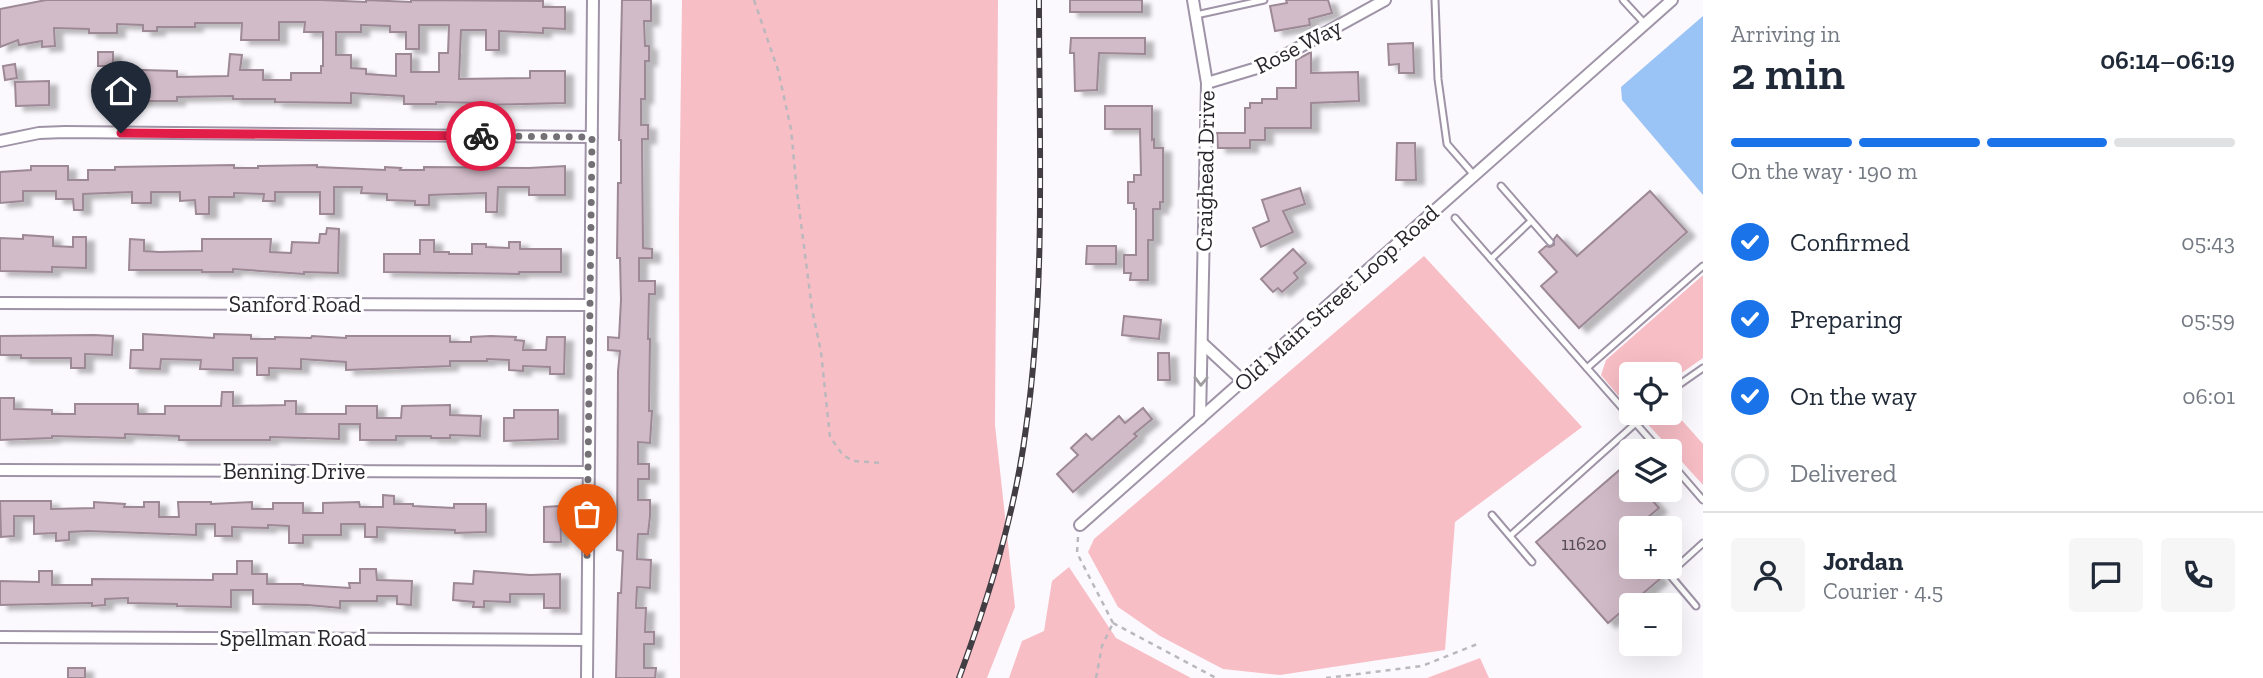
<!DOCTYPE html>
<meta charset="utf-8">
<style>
body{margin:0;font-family:"Zilla Slab",serif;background:#f6f6f7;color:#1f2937;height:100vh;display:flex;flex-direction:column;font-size:26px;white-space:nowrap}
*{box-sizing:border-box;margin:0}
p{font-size:23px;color:#747a83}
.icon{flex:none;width:38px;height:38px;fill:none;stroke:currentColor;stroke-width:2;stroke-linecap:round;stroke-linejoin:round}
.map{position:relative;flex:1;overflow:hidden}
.drawer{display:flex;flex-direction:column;background:#fff;width:560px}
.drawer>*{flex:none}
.tools{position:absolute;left:1619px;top:362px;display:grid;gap:14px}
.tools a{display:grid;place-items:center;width:63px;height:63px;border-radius:7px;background:#fff;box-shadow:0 7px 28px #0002;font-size:35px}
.pin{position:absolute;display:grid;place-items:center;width:60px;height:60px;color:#fff;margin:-72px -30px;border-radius:50% 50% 50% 0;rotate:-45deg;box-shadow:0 0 7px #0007}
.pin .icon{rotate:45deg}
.courier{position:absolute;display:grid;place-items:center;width:70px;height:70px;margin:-35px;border:5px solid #e11d48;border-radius:50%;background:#fff;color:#222;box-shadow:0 2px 9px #0007}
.headline em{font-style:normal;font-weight:600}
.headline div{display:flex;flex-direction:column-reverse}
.headline{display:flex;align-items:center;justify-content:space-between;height:119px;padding:0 28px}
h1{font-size:46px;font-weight:600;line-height:52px}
.bar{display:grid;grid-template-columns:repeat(4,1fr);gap:10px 7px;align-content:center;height:84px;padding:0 28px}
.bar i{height:9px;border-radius:5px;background:#e0e1e3}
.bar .active{background:#1a73e8}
.bar p{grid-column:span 4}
.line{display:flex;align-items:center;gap:18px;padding:0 28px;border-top:2px solid #e0e1e3}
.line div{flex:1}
.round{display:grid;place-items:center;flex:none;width:74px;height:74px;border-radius:7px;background:#f6f6f7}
ol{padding:0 28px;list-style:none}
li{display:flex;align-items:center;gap:21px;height:77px}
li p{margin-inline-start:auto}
li .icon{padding:7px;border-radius:50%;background:#1a73e8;color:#fff;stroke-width:4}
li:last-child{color:#747a83}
li i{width:38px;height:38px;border:4px solid #e0e1e3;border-radius:50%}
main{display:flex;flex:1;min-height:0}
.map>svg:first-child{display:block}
.green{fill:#f8bec6}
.water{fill:#9ac3f6}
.building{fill:#d1bbc8;stroke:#9d8895;stroke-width:2;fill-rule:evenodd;filter:url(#shadow)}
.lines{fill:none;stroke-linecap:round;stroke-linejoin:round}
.lane-casing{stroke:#9f94a7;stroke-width:9}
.street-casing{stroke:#9f94a7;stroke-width:14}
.path{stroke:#bbb8bd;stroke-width:2.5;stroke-dasharray:5 5;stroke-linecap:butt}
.lane{stroke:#fff;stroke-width:5}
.street{stroke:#fff;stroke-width:10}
.rail-casing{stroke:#413d43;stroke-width:6}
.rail{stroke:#fff;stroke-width:3.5;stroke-dasharray:10;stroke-linecap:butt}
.oneway{stroke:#9f9da0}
.done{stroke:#747076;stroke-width:7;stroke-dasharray:0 12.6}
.route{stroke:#e11d48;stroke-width:9}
.labels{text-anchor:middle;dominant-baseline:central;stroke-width:6;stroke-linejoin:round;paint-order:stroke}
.number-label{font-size:19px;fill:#544b54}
.street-label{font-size:23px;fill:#2a262d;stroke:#fff}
</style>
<main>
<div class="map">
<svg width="1703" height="678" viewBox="0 0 1703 678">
<defs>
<filter id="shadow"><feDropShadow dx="8" dy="4.5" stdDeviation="2" flood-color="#0004"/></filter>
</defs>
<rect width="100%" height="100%" fill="#fcf9fe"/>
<g class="green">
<path d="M682,0H998L995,425L1015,607L987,678H680L679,220Z"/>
<path d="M1424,256L1582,427L1455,522L1445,650L1280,675L1223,669L1160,636L1118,607L1088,552L1094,539Z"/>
<path d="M1703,275V358L1670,381V374H1631V401L1622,400L1601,375L1606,360Z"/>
<path d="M1670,407L1703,444V485L1645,421L1655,413H1670Z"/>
<path d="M1069,567L1116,638L1191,678H1009L1022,641L1044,631L1052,581Z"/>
<path d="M1480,658L1489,678H1427Z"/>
</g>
<path class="water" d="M1703,16V195L1622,100L1621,87Z"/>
<g class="building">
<path d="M46,0H321L366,2V0L411,2V0L543,1V7H565V29L543,28V33L499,31V50H486V30H461L459,79L530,78V71H565V103L483,105V103L436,102V104H404V96L351,93V103L275,102V99H233V96L177,97V101H105L107,69L177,71V77L228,76L230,54L242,55L240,70H263V80H291V73H321V66H323V32H304L305,22H279V40H241L242,23H195V27H157V31H143V25L117,24V33H89V29L54,28L55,46L42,47V41L19,45L18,40L0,47V9ZM361,25L390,26V32H406V49H419V25H449L448,53H439V72H411V54H396V76L366,74V69L351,68V55H336V32H361Z"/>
<path d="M622,0H651V21H644L645,46H649V61H645V99H641V125H648V139H642L643,248L652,249V258H639V281H655V294H649L648,339H650L649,411H652L650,443L638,442V464H649V479H638V500H650V516L648,534H638L637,559L651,560L650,588L637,587L636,608H646L645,632H654V644H644V668H656L655,678H616L618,593H621L623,551L617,550L618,371L620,351L608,350V337L619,338L621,300L620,258H617L618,183H621V140H619Z"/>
<rect x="1070" y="0" width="72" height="12"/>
<path d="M1286,0H1328L1332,13L1309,19L1310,25L1275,31L1270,6L1287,3Z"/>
<path d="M1071,38H1145V54L1099,53L1097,90L1075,91L1074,53H1070Z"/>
<path d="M1413,43L1414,73H1399V64L1389,65L1388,44Z"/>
<rect x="98" y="52" width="15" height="14"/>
<path d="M1311,52V73L1358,72L1359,101L1311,103V128H1265V140H1250V148H1218L1217,133H1245V108H1250V103H1262V99H1277V88H1296V60Z"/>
<path d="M15,64L17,78L5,80L3,66Z"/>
<path d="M49,81V105L16,106L15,82Z"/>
<path d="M1105,106H1152V140L1154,139V148H1163V202H1160V209H1153V240H1148V280H1130L1131,273H1124V255H1136V209H1134V203H1128V182H1134V175H1141L1140,129H1105Z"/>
<path d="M1397,143H1415L1416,180H1396Z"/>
<path d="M234,165V168H258V166L317,165V167L385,170V167L401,168L400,170H424V167L529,168L565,166V195H529V187H498L497,212H486V193L429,195V205H415V201L387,200V194L361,193L362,187H334V214H320V192H275V201H263L264,194L234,193V197H209V214H196L195,200L180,201V192H151V203H132V192L83,194V210H74L73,199H56V191H23V201L0,203V172L31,170V166H68V180H88V170H115V167Z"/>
<path d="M1300,188L1305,204L1283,211L1293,232L1261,247L1253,228L1269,221L1262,200Z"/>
<path d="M1650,191L1687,232L1579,328L1541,286L1557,272L1539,252L1546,246L1550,247L1554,245V239L1557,235L1577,256Z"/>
<path d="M327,228L339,229L338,273L304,272V274L233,269V272H202V270H129L130,239L144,240V251L159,252L202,251V239H271L270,252L291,253L292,242L319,243L320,234H326Z"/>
<path d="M23,235L53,237V246L73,247V237H86V268L52,267V272L0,271V238L23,239Z"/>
<path d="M420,240H434V252H449V254H472V244H486V247L509,248V242H520V249H561V272H519V274L384,272V254H420Z"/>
<path d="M1087,246H1116V264H1086Z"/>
<path d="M1293,249L1306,263L1294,273L1298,278L1282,292L1278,288L1273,292L1261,279Z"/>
<path d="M1124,316L1161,320L1159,339L1122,335Z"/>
<path d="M143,334L214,338V334L251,335V339H275V337L311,338L312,336L346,338V336H450V342H471V337L491,336L516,337L515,340L524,341L523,350H546L547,337H565L564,374H550V367L523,366V371L509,370V360L487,359V361H450V366L346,370V362L301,359V369L269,368V375H257V358H233V370L200,369L201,360L161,359L160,369L130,368L131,350H143Z"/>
<path d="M94,335L113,336L112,355L85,354V368H71V358H21V355H0V336Z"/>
<path d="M1158,353H1169L1170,380H1158Z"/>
<path d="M222,392H233V406L285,405V401H296V414H346V406H377V418H401L402,406L450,405V415L481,416L480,436L450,435V438H431V436H396V440H360V424H339V439L270,437V440H179V436L125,434V438L52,436V438L0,440V398H14V409L52,410V414H75V404H138V414H165V406H221Z"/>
<path d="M1143,408L1152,419L1134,434L1137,436L1073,492L1057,474L1078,455L1071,448L1086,434L1092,440L1119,416L1125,423Z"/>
<path d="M514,410H558V439L504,441V418H514Z"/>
<path d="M1623,467L1631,476V490H1643L1659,508L1635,528H1631V532L1625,538L1631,545V567H1650L1660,579L1608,623L1536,542Z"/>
<path d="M383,495L394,496V504H413V506L454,508V504H486V532L455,533V530L377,527V537H365V524H341V535H303V543H289V526L268,525V528L232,527V536H215V524H196V535L88,531L69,532V540L56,541V533L34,534V516H14V536L1,537L0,501H51V509L94,508V502L125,504L124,507H144V502H159V517H179L178,502H211V504L252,502V509H273V503H303V513H323V503L359,502L360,507H383Z"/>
<path d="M560,506L561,542H544V507Z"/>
<path d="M237,561H252V574H267V584H303V585L350,588L349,583H360V569H376L377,580L412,581L411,605L397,604V596H377V601H340V608L308,605L253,604V590H231V607L177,606V604L128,603V598L105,599V605L92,606V603L0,605V581L39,582V571H52V585H92V579L213,580V574H237Z"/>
<path d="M474,571L530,575L560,574V608H544V594H510V602L484,601V607H473L474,602L453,600L454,583L473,584Z"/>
<rect x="68" y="668" width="17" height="10"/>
</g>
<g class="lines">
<g class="lane-casing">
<g id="lane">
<path d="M1435,0L1438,79L1447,144L1474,175"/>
<path d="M1623,0L1645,24"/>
<path d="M1196,15L1264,0"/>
<path d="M1501,186L1550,242"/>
<path d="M1455,218L1587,368"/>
<path d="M1491,259L1531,221"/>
<path d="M1670,391L1703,368"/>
<path d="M1661,452L1587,368L1703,266"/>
<path d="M1670,462L1703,500"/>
<path d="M1492,515L1532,562"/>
<path d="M1511,535L1636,423"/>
<path d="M1663,567L1669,574L1703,543"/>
<path d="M1669,574L1696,606"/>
</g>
</g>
<g class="street-casing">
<g id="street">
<path d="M1193,0L1207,83L1200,419"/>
<path d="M1207,83L1267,65L1385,0"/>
<path d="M0,141L39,133L65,132L592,137"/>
<path d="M0,303L590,305"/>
<path d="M1202,343L1243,381"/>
<path d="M0,470L588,472"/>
<path d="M1080,525L1672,0"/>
<path d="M0,637L587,640"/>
<path d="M587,678L593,0"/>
</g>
</g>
<g class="path">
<path d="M754,0L778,70L791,129L797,192L812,309L821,352L830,437L843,455L853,461L882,463"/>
<path d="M1078,537L1077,553L1113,623"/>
<path d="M1113,623L1216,678"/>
<path d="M1096,678L1102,646L1113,623"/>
<path d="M1326,678L1422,666L1480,643"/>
</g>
<use href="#lane" class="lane"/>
<use href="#street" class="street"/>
<g class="rail-casing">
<path id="rail" d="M959,678C989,596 1015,514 1026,428C1046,287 1039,142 1039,0"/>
</g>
<use href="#rail" class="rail"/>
</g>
<defs><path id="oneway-chevron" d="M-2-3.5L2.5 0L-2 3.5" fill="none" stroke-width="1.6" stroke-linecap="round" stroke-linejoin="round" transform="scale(1.75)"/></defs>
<use class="oneway" href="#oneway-chevron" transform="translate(1201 381) rotate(91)"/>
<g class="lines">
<path class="done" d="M481,136L592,137L587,556"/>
<path class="route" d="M121,133L481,136"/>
</g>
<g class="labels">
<g class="number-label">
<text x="1584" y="543">11620</text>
</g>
<g class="street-label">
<text transform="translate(1298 46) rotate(-27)">Rose Way</text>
<text transform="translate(1205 171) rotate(-89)">Craighead Drive</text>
<text transform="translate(1336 298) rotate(-42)">Old Main Street Loop Road</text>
<text x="295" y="304">Sanford Road</text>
<text x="294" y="471">Benning Drive</text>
<text x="293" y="638">Spellman Road</text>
</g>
</g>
</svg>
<div class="tools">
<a><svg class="icon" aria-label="locate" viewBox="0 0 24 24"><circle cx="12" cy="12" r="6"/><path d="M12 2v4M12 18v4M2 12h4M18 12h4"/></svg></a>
<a><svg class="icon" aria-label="layers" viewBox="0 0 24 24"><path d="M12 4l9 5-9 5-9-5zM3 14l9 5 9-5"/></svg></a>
<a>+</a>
<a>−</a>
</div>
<div class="pin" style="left:587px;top:556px;background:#ea580c"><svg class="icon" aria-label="bag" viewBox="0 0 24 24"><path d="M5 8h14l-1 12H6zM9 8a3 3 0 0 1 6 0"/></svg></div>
<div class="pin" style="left:121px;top:133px;background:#1f2937"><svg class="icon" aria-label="home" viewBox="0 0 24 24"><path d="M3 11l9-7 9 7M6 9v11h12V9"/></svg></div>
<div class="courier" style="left:481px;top:136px"><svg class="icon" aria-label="bike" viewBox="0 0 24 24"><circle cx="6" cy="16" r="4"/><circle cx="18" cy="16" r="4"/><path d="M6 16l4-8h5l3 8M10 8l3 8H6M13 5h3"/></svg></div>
</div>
<section class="drawer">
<div class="headline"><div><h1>2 min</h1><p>Arriving in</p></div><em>06:14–06:19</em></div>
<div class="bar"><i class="active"></i><i class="active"></i><i class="active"></i><i></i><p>On the way · 190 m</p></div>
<ol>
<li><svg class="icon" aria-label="check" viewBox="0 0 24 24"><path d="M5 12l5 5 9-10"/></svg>Confirmed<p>05:43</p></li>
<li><svg class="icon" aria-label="check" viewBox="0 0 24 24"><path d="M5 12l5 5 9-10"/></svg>Preparing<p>05:59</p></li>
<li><svg class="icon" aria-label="check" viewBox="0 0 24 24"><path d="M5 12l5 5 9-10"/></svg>On the way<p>06:01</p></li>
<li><i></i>Delivered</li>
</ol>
<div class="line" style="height:126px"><a class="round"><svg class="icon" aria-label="person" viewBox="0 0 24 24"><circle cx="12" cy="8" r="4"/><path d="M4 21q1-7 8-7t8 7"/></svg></a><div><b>Jordan</b><p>Courier · 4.5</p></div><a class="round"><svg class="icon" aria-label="chat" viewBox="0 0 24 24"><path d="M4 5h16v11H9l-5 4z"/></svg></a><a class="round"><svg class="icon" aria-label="phone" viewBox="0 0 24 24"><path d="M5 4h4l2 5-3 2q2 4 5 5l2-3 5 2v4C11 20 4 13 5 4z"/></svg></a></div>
</section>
</main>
